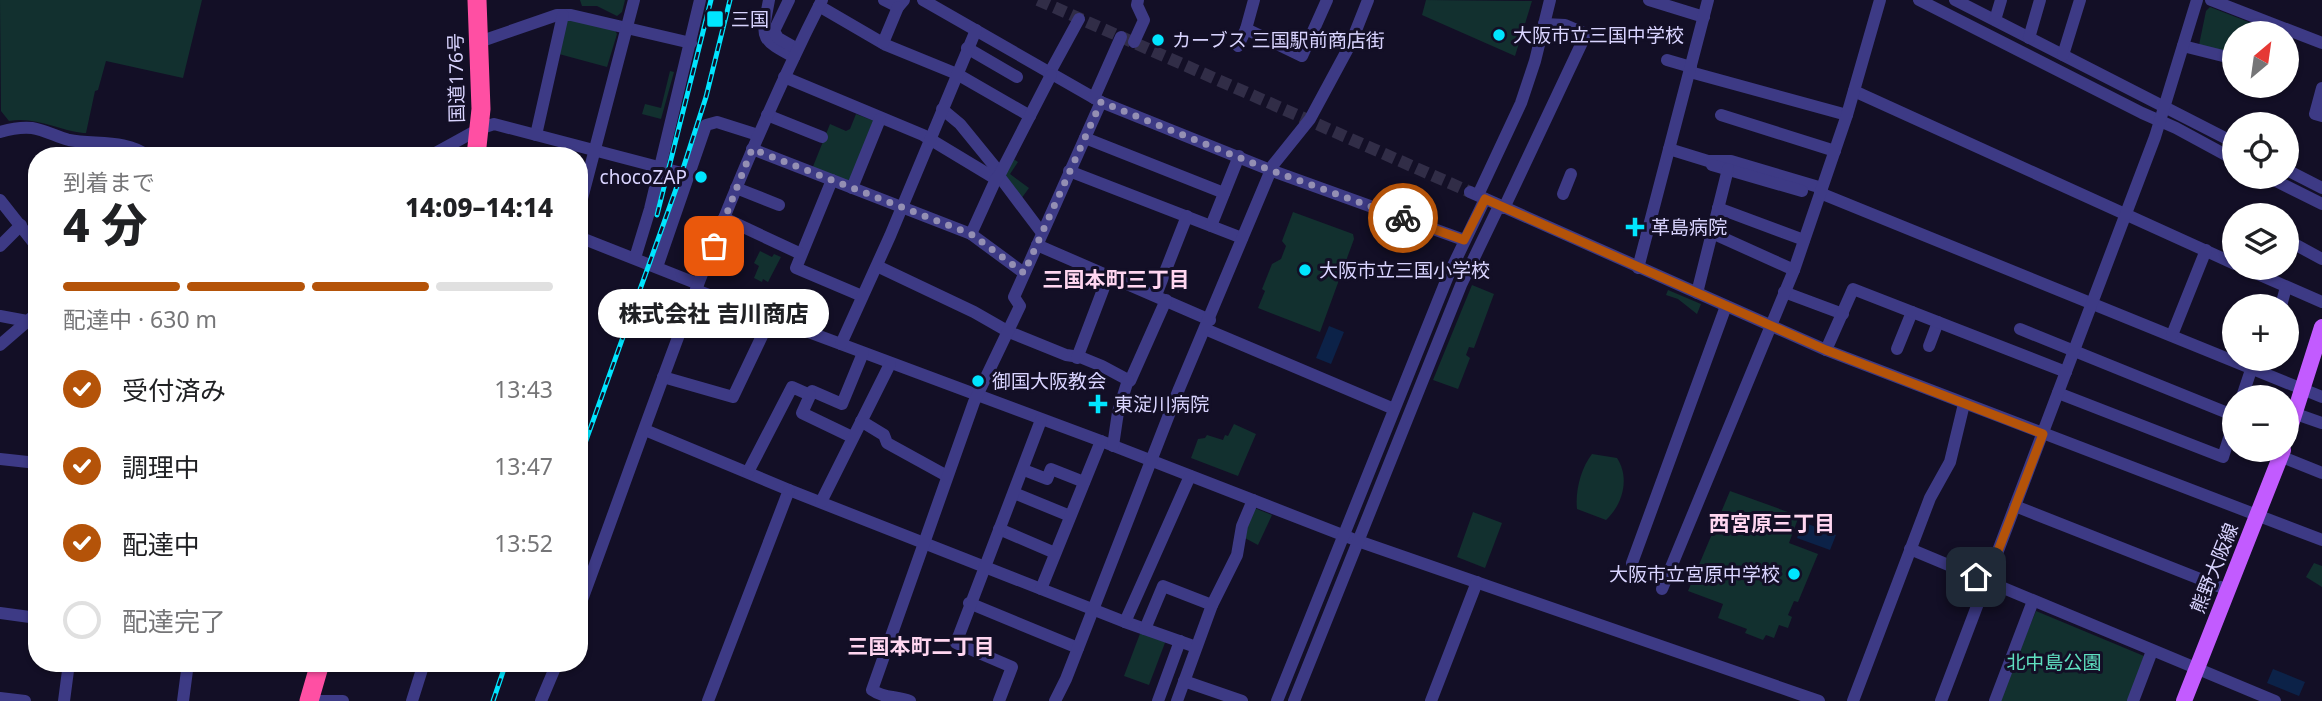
<!DOCTYPE html>
<html lang="ja">
<meta charset="utf-8">
<style>
body{margin:0;font-family:"Noto Sans","Noto Sans JP",sans-serif;background:#f2f2f2;color:#202124;height:100vh;display:flex;flex-direction:column;font-size:26px;white-space:nowrap}
*{box-sizing:border-box;margin:0}
p{font-size:23px;color:#757577}
.icon{flex:none;width:38px;height:38px;fill:none;stroke:currentColor;stroke-width:2;stroke-linecap:round;stroke-linejoin:round}
.map{position:relative;flex:1;overflow:hidden}
.side{position:absolute;left:28px;top:147px;width:560px;height:525px;display:flex;flex-direction:column;background:#fff;border-radius:28px;box-shadow:0 2px 5px #0004}
.side>*{flex:none}
.needle{width:46px;rotate:29deg}
.controls{position:absolute;left:2222px;top:21px;display:grid;gap:14px}
.controls a{display:grid;place-items:center;width:77px;height:77px;border-radius:50%;background:#fff;box-shadow:0 2px 5px #0004;font-size:35px}
.pin{position:absolute;display:grid;place-items:center;width:60px;height:60px;color:#fff;margin:-30px;border-radius:14px;box-shadow:0 4px 10px #0006}
.courier{position:absolute;display:grid;place-items:center;width:70px;height:70px;margin:-35px;border:5px solid #b45309;border-radius:50%;background:#fff;color:#222;box-shadow:0 2px 9px #0007}
.bubble{position:absolute;height:49px;border-radius:24px;background:#fff;box-shadow:0 2px 5px #0004;font-size:23px;font-weight:800;line-height:49px;text-align:center}
.overview em{font-style:normal;font-weight:800}
.overview div{display:flex;flex-direction:column-reverse}
.overview{display:flex;align-items:center;justify-content:space-between;height:119px;padding:0 35px}
h1{font-size:46px;font-weight:800;line-height:52px}
.bar{display:grid;grid-template-columns:repeat(4,1fr);gap:10px 7px;align-content:center;height:84px;padding:0 35px}
.bar i{height:9px;border-radius:5px;background:#e0e0e0}
.bar .on{background:#b45309}
.bar p{grid-column:span 4}
ol{padding:0 35px;list-style:none}
li{display:flex;align-items:center;gap:21px;height:77px}
li p{margin-inline-start:auto}
li .icon{padding:7px;border-radius:50%;background:#b45309;color:#fff;stroke-width:4}
li:last-child{color:#757577}
li i{width:38px;height:38px;border:4px solid #e0e0e0;border-radius:50%}
.map>svg:first-child{display:block}
.green{fill:#12302f}
.water{fill:#0c2248}
.lines{fill:none;stroke-linecap:round;stroke-linejoin:round}
.minor-tunnel{stroke:#312d47;stroke-width:12;stroke-dasharray:12 6;stroke-linecap:butt}
.minor{stroke:#3d3a85;stroke-width:12}
.major{stroke:#c25bff;stroke-width:16}
.highway{stroke:#ff4fa3;stroke-width:19}
.rail-casing{stroke:#00e5ff;stroke-width:5}
.rail{stroke:#130f26;stroke-width:2.5;stroke-dasharray:8;stroke-linecap:butt}
.done{stroke:#948fb3;stroke-width:7;stroke-dasharray:0 12.6}
.route{stroke:#b45309;stroke-width:9}
.poi-dot{fill:#00e5ff;stroke:#130f26;stroke-width:2.5}
.labels{text-anchor:middle;dominant-baseline:central;stroke-width:6;stroke-linejoin:round;paint-order:stroke}
.poi-label{font-size:19px;fill:#d9d4ff;stroke:#130f26;text-anchor:start}
.street-label{font-size:19px;fill:#d9d4ff;stroke:#130f26}
.park-label{font-size:19px;fill:#5fe0c0;stroke:#130f26}
.neighbourhood-label{font-size:21px;font-weight:bold;fill:#ffd6f0;stroke:#130f26}
</style>
<div class="map">
<svg width="2322" height="701" viewBox="0 0 2322 701">
<rect width="100%" height="100%" fill="#130f26"/>
<g class="green">
<path d="M0,0H202L183,78L106,61L98,90L95,91L86,133H83C58,130 35,116 9,121L1,111Z"/>
<path d="M580,0H625L622,12L617,16L597,6H582Z"/>
<path d="M1426,0L1532,1L1515,56L1422,15Z"/>
<path d="M2210,7L2264,28L2266,33H2235V56L2199,45L2206,11Z"/>
<path d="M570,18L614,29L617,34L607,67L559,54L566,21Z"/>
<path d="M670,71L674,72L661,119L642,114L645,104L661,108Z"/>
<path d="M856,114L877,122L851,184L812,169L830,124L846,131L850,129Z"/>
<path d="M1012,158L1018,162L1010,174L1029,188L1021,199L1004,173Z"/>
<path d="M1293,212L1353,234L1354,239L1320,332L1258,308L1265,291L1262,289L1272,264L1281,259L1286,246L1282,241Z"/>
<path d="M760,251L772,257L774,254L781,257L768,282L763,279L762,282L754,278L759,266L754,263Z"/>
<path d="M1472,285L1494,294L1474,348L1469,347L1466,355L1470,358L1458,389L1433,380Z"/>
<path d="M1668,290L1701,304L1697,314L1678,299L1666,295Z"/>
<path d="M1234,424L1256,434L1238,476L1191,458L1198,439L1205,438L1207,435L1223,440L1225,435L1228,436Z"/>
<path d="M1592,454L1617,458C1630,478 1623,504 1606,520L1577,509C1575,491 1581,468 1592,454Z"/>
<path d="M1730,491L1799,516L1789,543L1818,554L1798,602L1794,601L1788,615L1792,617L1788,628L1779,625L1774,638L1766,635L1763,640L1745,633L1747,629L1718,618L1723,604L1688,591Z"/>
<path d="M1252,507L1272,515L1258,545L1243,537Z"/>
<path d="M1473,512L1502,523L1485,568L1457,557Z"/>
<path d="M2314,563L2322,566V587L2306,577Z"/>
<path d="M2036,611L2144,656L2129,701H1998Z"/>
<path d="M1141,631L1166,640L1149,685L1124,676Z"/>
</g>
<g class="water">
<path d="M1329,326L1344,332L1331,364L1316,358Z"/>
<path d="M1803,522L1836,535L1830,550L1797,538Z"/>
<path d="M2273,669L2305,682L2299,696L2267,683Z"/>
</g>
<g class="lines">
<path class="minor-tunnel" d="M1038,0L1470,192"/>
<g class="minor">
<path d="M769,0C762,38 758,38 794,57"/>
<path d="M789,0L774,31L778,38L792,46"/>
<path d="M884,0L898,7L904,0"/>
<path d="M923,0L1101,102L1270,170L1464,240"/>
<path d="M1649,0L1704,17"/>
<path d="M1919,0L2142,113L2176,128L2235,160"/>
<path d="M1955,0L2235,143"/>
<path d="M2211,0L2322,43"/>
<path d="M819,6L886,45L957,74L1030,116"/>
<path d="M1995,20L2001,0"/>
<path d="M1246,29L1302,56L1327,0"/>
<path d="M2029,38L2040,0"/>
<path d="M479,42L557,15H571L691,43"/>
<path d="M1134,42L1144,20L1137,5L1138,0"/>
<path d="M883,43L898,7"/>
<path d="M1238,46L1246,29L1254,0"/>
<path d="M2183,46L2235,59"/>
<path d="M967,48L1017,77"/>
<path d="M2063,55L2080,0"/>
<path d="M1667,60L1691,67"/>
<path d="M1690,72L1847,115"/>
<path d="M1049,74L1079,19"/>
<path d="M784,77L923,135L996,179"/>
<path d="M2322,88L2315,114L2322,116"/>
<path d="M1854,91L2235,264"/>
<path d="M1094,98L1121,37"/>
<path d="M942,109L960,124L1000,173"/>
<path d="M767,115L822,137"/>
<path d="M1721,115L1835,151"/>
<path d="M0,132C10,129 21,127 32,128C45,130 57,137 69,140C95,145 126,139 148,156"/>
<path d="M536,135L563,15"/>
<path d="M1085,138L1224,193"/>
<path d="M752,149L971,234L1024,273"/>
<path d="M1669,149L1708,161H1731L1822,188"/>
<path d="M430,156L479,129L494,124L689,175"/>
<path d="M1712,165L1802,191"/>
<path d="M2287,170L2322,188"/>
<path d="M1069,171L1242,238"/>
<path d="M999,176L1042,233"/>
<path d="M2268,177L2322,204"/>
<path d="M832,180L796,268L862,296"/>
<path d="M736,188L779,205"/>
<path d="M852,188L880,119"/>
<path d="M1470,192L1826,350L2322,540"/>
<path d="M1820,193L2322,397"/>
<path d="M1563,194L1571,174"/>
<path d="M1478,195L1521,103L1535,61L1550,0"/>
<path d="M0,200L37,247"/>
<path d="M1504,208L1586,34L1565,25L1544,24"/>
<path d="M1718,208L1804,240"/>
<path d="M579,210L634,0"/>
<path d="M724,218L801,254"/>
<path d="M1211,226L1239,156"/>
<path d="M1712,233L1794,270"/>
<path d="M971,234L996,179L999,176L1051,75"/>
<path d="M579,237L698,284"/>
<path d="M2287,240L2322,259"/>
<path d="M1037,245L1210,320"/>
<path d="M0,246L21,225"/>
<path d="M635,258L650,209L700,0"/>
<path d="M877,266L974,312L1009,332L1066,355L1080,357L1102,366L1130,381L1166,300"/>
<path d="M657,267L706,125L717,122L758,135"/>
<path d="M1638,268L1708,0"/>
<path d="M2244,268L2322,302"/>
<path d="M696,290L1101,441L1358,541L1819,701"/>
<path d="M1784,292L1843,314"/>
<path d="M1697,293L1728,169"/>
<path d="M1156,295L1187,216"/>
<path d="M2281,306L2286,287"/>
<path d="M0,316L27,321"/>
<path d="M1205,329L1394,409"/>
<path d="M2020,329L2235,416"/>
<path d="M2172,335L2206,250"/>
<path d="M841,344L890,236L976,30"/>
<path d="M0,345L37,313"/>
<path d="M1929,346L1938,322"/>
<path d="M1897,349L1912,312"/>
<path d="M1826,350L1853,289L2066,372"/>
<path d="M1077,358L1109,274"/>
<path d="M663,377L733,397L771,317"/>
<path d="M2058,393L2223,457L2235,419"/>
<path d="M2242,397L2252,367"/>
<path d="M2296,414L2322,423"/>
<path d="M861,421L884,435L887,443L947,476"/>
<path d="M645,430L789,490L1125,622L1196,647"/>
<path d="M852,437L802,413L812,391L842,404L863,353"/>
<path d="M1113,446L1118,412L1128,380"/>
<path d="M2280,456L2322,473"/>
<path d="M0,459L37,463"/>
<path d="M1024,470L1047,479L1051,469L1084,482"/>
<path d="M748,472L792,387L810,395"/>
<path d="M1014,493L1070,516"/>
<path d="M821,502L890,364"/>
<path d="M2015,506L2228,590"/>
<path d="M999,529L1055,553"/>
<path d="M1910,549L2275,701"/>
<path d="M1632,563L1726,306"/>
<path d="M1041,589L1101,441"/>
<path d="M1662,589L1794,270L1847,115L1880,0"/>
<path d="M969,603L1078,648"/>
<path d="M579,608C655,403 723,195 822,0"/>
<path d="M0,613L37,618"/>
<path d="M1125,622L1190,476"/>
<path d="M1145,629L1163,586L1212,605"/>
<path d="M1184,681L1242,701"/>
<path d="M0,698L25,701"/>
<path d="M64,701L69,663"/>
<path d="M183,701L188,663"/>
<path d="M311,701H343"/>
<path d="M412,701L424,663"/>
<path d="M541,701L557,663"/>
<path d="M708,701L789,490"/>
<path d="M910,701C897,696 883,698 872,690L974,402L1020,306L1014,297L1101,102"/>
<path d="M999,701L1012,667L956,643L1041,420"/>
<path d="M1055,701L1066,679L1179,389L1273,165L1310,119L1351,43L1368,0"/>
<path d="M1158,701L1180,641"/>
<path d="M1177,701L1212,605L1237,555L1242,526L1253,500"/>
<path d="M1277,701L1448,276L1485,199"/>
<path d="M1294,701L1461,285L1499,206"/>
<path d="M1431,701L1477,582"/>
<path d="M1853,701L1930,498L1950,462L1964,404"/>
<path d="M1941,701L2155,137L2197,0"/>
<path d="M1995,701L2033,601"/>
<path d="M2133,701L2152,651"/>
</g>
<g class="major">
<path d="M2287,437L2322,327"/>
<path d="M2184,701L2283,450"/>
</g>
<g class="highway">
<path d="M476,156L481,109L477,0"/>
<path d="M309,701L320,663"/>
</g>
<g class="rail-casing">
<g id="rail">
<path d="M657,215L711,0"/>
<path d="M579,460L681,175L706,97L730,0"/>
<path d="M493,701L506,663"/>
</g>
</g>
<use href="#rail" class="rail"/>
</g>
<g class="lines">
<path class="done" d="M714,246L752,149L971,234L1024,273L1101,102L1270,170L1403,218"/>
<path class="route" d="M1403,218L1464,240L1485,199L1826,350L2043,434L1986,582L1976,577"/>
</g>
<g class="poi-dot">
<rect x="706" y="10" width="18" height="18" rx="3.5"/>
<circle cx="1499" cy="35" r="7"/>
<circle cx="1158" cy="40" r="7"/>
<circle cx="701" cy="177" r="7"/>
<path d="M1631.5 216.5h7v7h7v7h-7v7h-7v-7h-7v-7h7z"/>
<circle cx="1305" cy="270" r="7"/>
<circle cx="978" cy="381" r="7"/>
<path d="M1094.5 393.5h7v7h7v7h-7v7h-7v-7h-7v-7h7z"/>
<circle cx="1794" cy="574" r="7"/>
</g>
<g class="labels">
<g class="poi-label">
<text x="731" y="19">三国</text>
<text x="1513" y="35">大阪市立三国中学校</text>
<text x="1172" y="40">カーブス 三国駅前商店街</text>
<text x="687" y="177" text-anchor="end">chocoZAP</text>
<text x="1651" y="227">革島病院</text>
<text x="1319" y="270">大阪市立三国小学校</text>
<text x="992" y="381">御国大阪教会</text>
<text x="1114" y="404">東淀川病院</text>
<text x="1780" y="574" text-anchor="end">大阪市立宮原中学校</text>
</g>
<g class="street-label">
<text transform="translate(456 78) rotate(-91)">国道176号</text>
<text transform="translate(2214 568) rotate(-68)">熊野大阪線</text>
</g>
<g class="park-label">
<text x="2054" y="662">北中島公園</text>
</g>
<g class="neighbourhood-label">
<text x="1116" y="279">三国本町三丁目</text>
<text x="1772" y="523">西宮原三丁目</text>
<text x="921" y="646">三国本町二丁目</text>
</g>
</g>
</svg>
<div class="controls">
<a><svg class="needle" viewBox="-14 -14 28 28"><path d="M0-13l5 13h-10z" fill="#e53935"/><path d="M0 13l5-13h-10z" fill="#757577"/></svg></a>
<a><svg class="icon" aria-label="locate" viewBox="0 0 24 24"><circle cx="12" cy="12" r="6"/><path d="M12 2v4M12 18v4M2 12h4M18 12h4"/></svg></a>
<a><svg class="icon" aria-label="layers" viewBox="0 0 24 24"><path d="M12 4l9 5-9 5-9-5zM3 14l9 5 9-5"/></svg></a>
<a>+</a>
<a>−</a>
</div>
<div class="pin" style="left:714px;top:246px;background:#ea580c"><svg class="icon" aria-label="bag" viewBox="0 0 24 24"><path d="M5 8h14l-1 12H6zM9 8a3 3 0 0 1 6 0"/></svg></div>
<div class="pin" style="left:1976px;top:577px;background:#1f2937"><svg class="icon" aria-label="home" viewBox="0 0 24 24"><path d="M3 11l9-7 9 7M6 9v11h12V9"/></svg></div>
<div class="courier" style="left:1403px;top:218px"><svg class="icon" aria-label="bike" viewBox="0 0 24 24"><circle cx="6" cy="16" r="4"/><circle cx="18" cy="16" r="4"/><path d="M6 16l4-8h5l3 8M10 8l3 8H6M13 5h3"/></svg></div>
<div class="bubble" style="left:598px;top:289px;width:231px">株式会社 吉川商店</div>
<section class="side">
<div class="overview"><div><h1>4 分</h1><p>到着まで</p></div><em>14:09–14:14</em></div>
<div class="bar"><i class="on"></i><i class="on"></i><i class="on"></i><i></i><p>配達中 · 630 m</p></div>
<ol>
<li><svg class="icon" aria-label="check" viewBox="0 0 24 24"><path d="M5 12l5 5 9-10"/></svg>受付済み<p>13:43</p></li>
<li><svg class="icon" aria-label="check" viewBox="0 0 24 24"><path d="M5 12l5 5 9-10"/></svg>調理中<p>13:47</p></li>
<li><svg class="icon" aria-label="check" viewBox="0 0 24 24"><path d="M5 12l5 5 9-10"/></svg>配達中<p>13:52</p></li>
<li><i></i>配達完了</li>
</ol>
</section>
</div>
